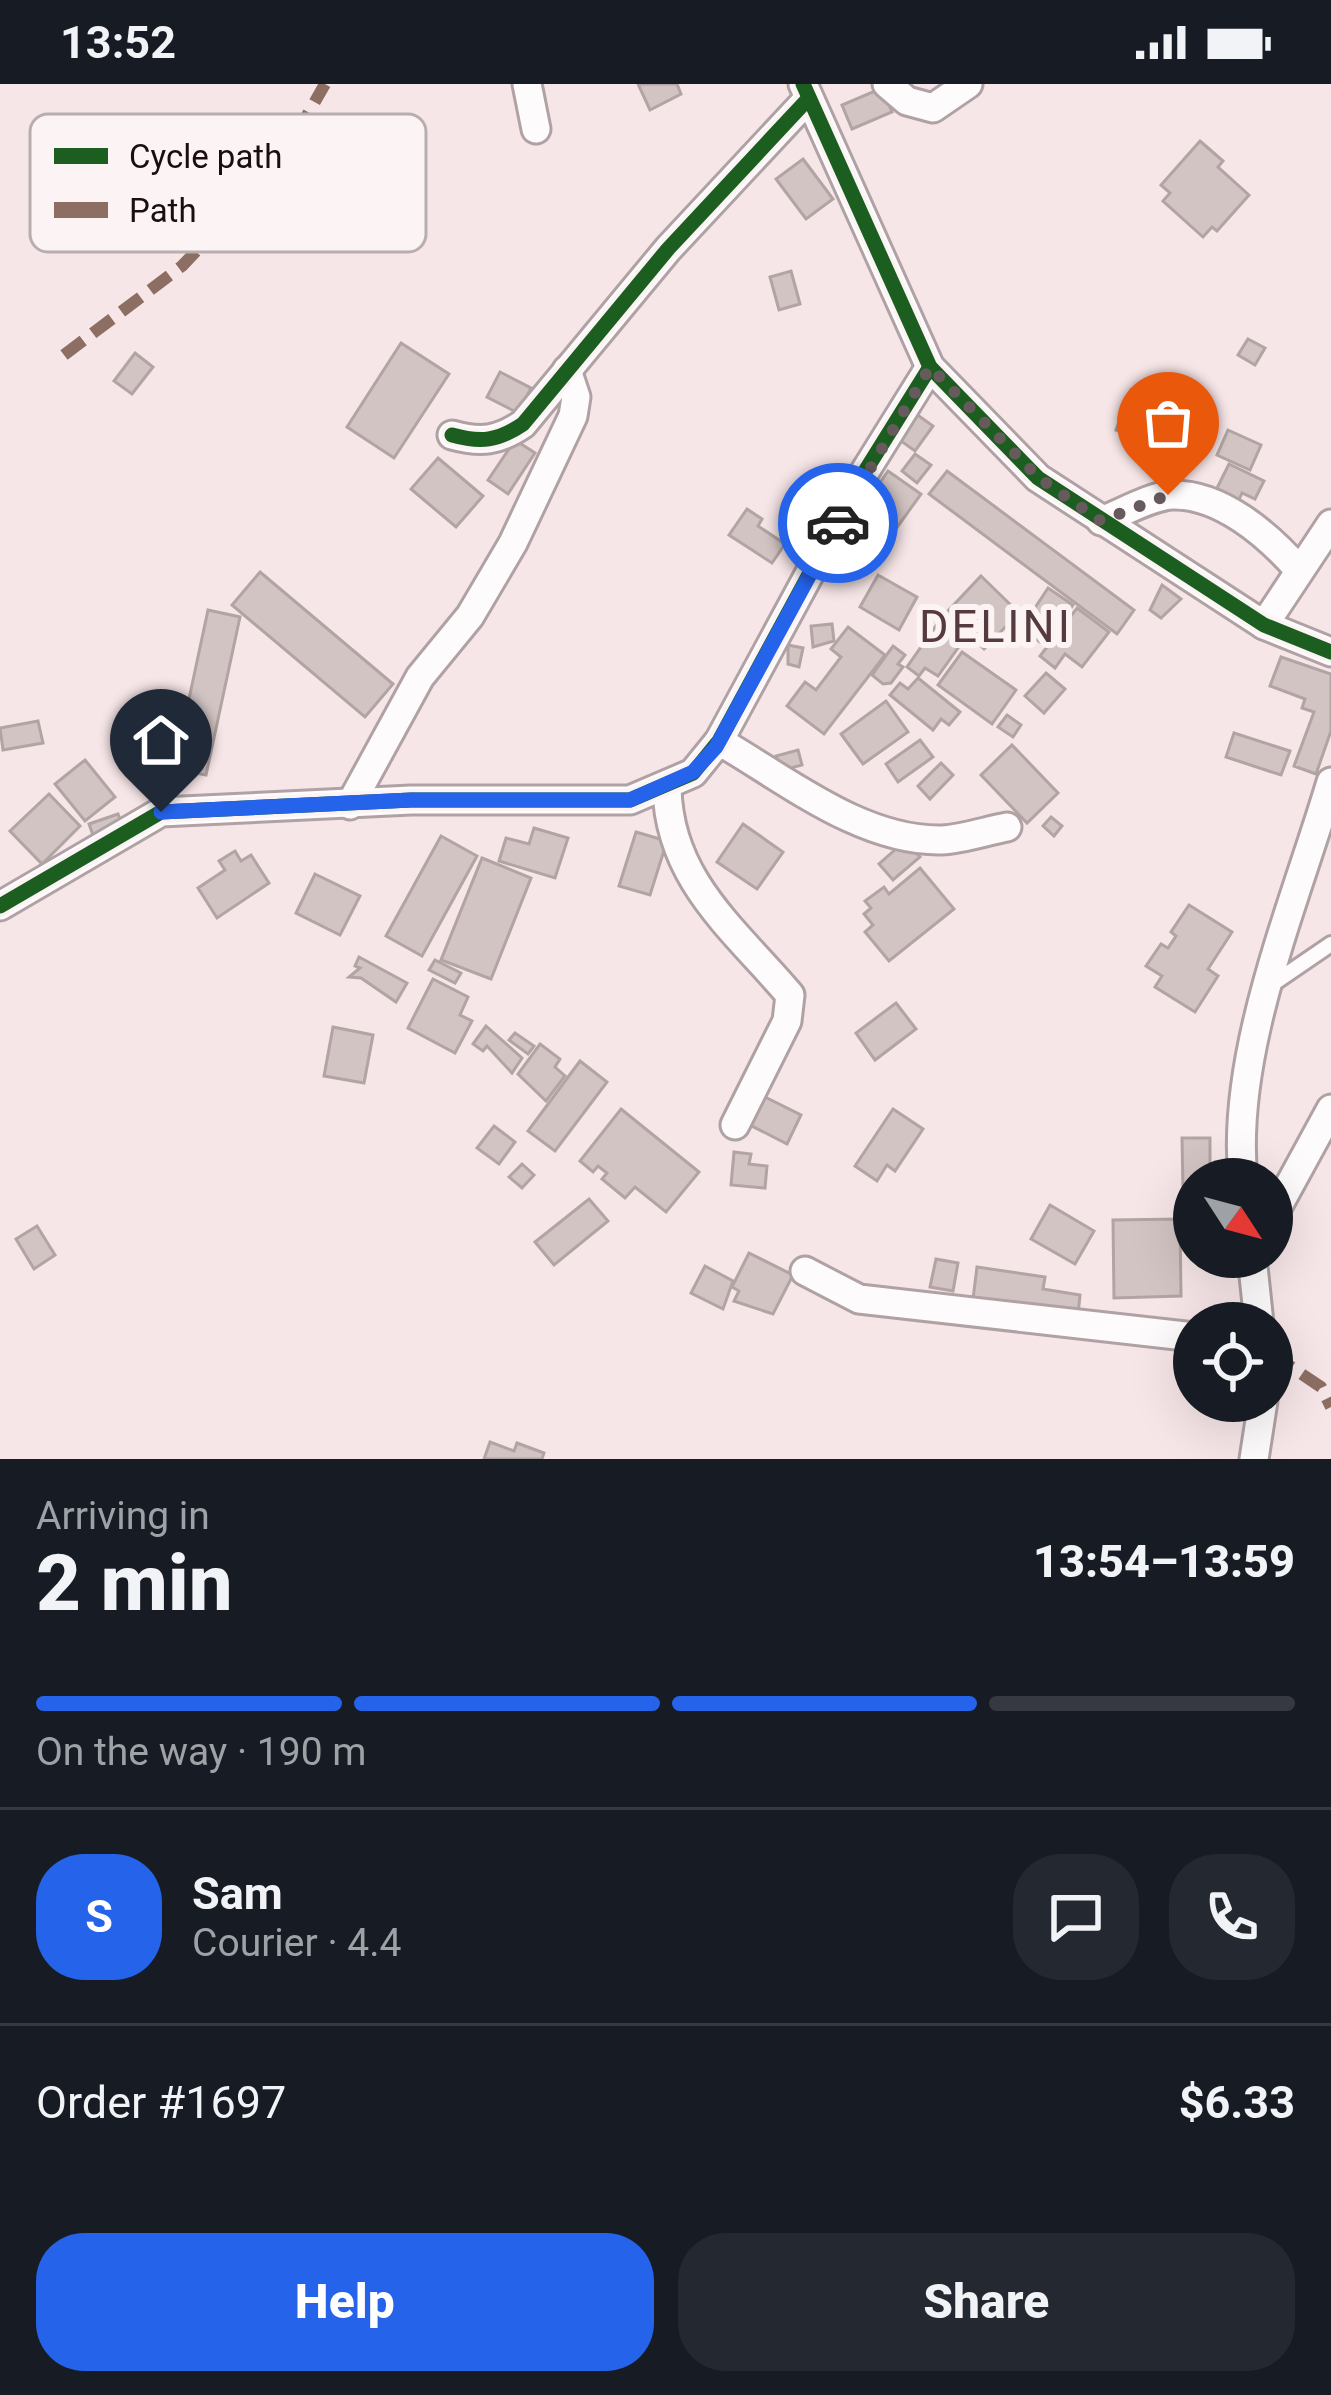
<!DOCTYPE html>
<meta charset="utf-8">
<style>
body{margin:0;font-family:Roboto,sans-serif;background:#242831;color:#f1f3f6;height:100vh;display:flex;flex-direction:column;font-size:45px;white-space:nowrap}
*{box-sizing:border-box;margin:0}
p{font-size:39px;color:#9ea1a6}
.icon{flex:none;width:66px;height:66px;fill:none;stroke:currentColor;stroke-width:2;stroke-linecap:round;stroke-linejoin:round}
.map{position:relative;height:1375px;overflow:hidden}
.side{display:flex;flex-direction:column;background:#171b24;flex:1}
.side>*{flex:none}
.needle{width:78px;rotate:126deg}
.tools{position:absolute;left:1173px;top:1074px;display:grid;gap:24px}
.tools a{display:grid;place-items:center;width:120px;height:120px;border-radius:50%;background:#171b24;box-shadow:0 12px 48px #0002;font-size:60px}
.pin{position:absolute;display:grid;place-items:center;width:102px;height:102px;color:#fff;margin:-123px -51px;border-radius:50% 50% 50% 0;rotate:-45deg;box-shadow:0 0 12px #0007}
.pin .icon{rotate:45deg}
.courier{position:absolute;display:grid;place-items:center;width:120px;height:120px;margin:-60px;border:9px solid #2563eb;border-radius:50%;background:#fff;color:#222;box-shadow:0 3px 15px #0007}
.head em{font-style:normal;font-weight:800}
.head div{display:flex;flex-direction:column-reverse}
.head{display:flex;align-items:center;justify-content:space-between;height:204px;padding:0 36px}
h1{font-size:78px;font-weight:800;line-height:90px}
.bar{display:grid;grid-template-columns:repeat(4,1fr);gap:18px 12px;align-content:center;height:144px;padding:0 36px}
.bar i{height:15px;border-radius:9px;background:#363941}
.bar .selected{background:#2563eb}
.bar p{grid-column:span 4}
.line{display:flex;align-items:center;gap:30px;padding:0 36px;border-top:3px solid #363941}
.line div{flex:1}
.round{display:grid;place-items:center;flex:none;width:126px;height:126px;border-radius:48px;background:#242831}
.primary-button{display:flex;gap:24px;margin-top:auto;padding:24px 36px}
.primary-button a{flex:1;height:138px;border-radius:48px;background:#2563eb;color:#fff;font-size:48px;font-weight:800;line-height:138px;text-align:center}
.primary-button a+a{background:#242831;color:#f1f3f6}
.status{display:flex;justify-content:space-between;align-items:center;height:84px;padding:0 60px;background:#171b24;direction:ltr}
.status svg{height:33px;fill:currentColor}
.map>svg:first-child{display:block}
.building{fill:#d2c4c3;stroke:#b1a4a3;stroke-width:3}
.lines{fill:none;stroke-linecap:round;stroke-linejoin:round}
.service-casing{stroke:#b0a2a4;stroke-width:20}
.minor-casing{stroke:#b0a2a4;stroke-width:33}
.service{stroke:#fefbfc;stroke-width:14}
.minor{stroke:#fefbfc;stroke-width:27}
.quiet{stroke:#8d6e63;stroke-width:12;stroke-dasharray:24 12;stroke-linecap:butt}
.cycleway-casing{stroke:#fbf3f4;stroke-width:22}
.cycleway{stroke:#1b5e20;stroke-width:15}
.done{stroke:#675a5c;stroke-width:12;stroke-dasharray:0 21.6}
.route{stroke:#2563eb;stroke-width:15}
.labels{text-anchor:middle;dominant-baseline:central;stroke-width:12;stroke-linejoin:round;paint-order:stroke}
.quarter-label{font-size:45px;letter-spacing:3px;fill:#563a3e;stroke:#fbf3f4}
.key{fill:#fbf3f4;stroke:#b8aeb0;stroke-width:3}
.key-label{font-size:33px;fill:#1a0e10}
</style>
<div class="status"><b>13:52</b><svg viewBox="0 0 49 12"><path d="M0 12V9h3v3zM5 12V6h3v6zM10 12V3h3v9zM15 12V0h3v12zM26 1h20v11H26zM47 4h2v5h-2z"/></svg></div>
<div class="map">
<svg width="1331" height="1375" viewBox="0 0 1331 1375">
<rect width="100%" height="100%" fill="#f7e6e8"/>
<g class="building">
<path d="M638,0H677L681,10L650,26Z"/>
<path d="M882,4L892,28L852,45L842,21Z"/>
<path d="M1200,57L1223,77L1218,83L1249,111L1217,147L1212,143L1203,153L1163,117L1170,109L1161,101Z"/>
<path d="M803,75L833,115L806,135L776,95Z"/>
<path d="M791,187L800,220L779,226L770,193Z"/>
<path d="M1248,255L1265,264L1255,281L1238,271Z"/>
<path d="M401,259L449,290L394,374L347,343Z"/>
<path d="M135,269L153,283L132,310L114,297Z"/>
<path d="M500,288L531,304L518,329L487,313Z"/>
<path d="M1131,306L1165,320L1150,358L1116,346Z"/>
<path d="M912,327L933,342L915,367L894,352Z"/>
<path d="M1228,346L1261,361L1250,386L1217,371Z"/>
<path d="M515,356L535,369L508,410L488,396Z"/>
<path d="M915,370L931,381L917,399L902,387Z"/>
<path d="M438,374L483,412L456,443L411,405Z"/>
<path d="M1229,380L1264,397L1255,415L1242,409L1234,427L1211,416Z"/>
<path d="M888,387L921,410L878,470L857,455L865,444L854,436Z"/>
<path d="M947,387L1134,526L1117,550L929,410Z"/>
<path d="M747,425L762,435L758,442L785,460L772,479L729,451Z"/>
<path d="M260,488L393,600L365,633L232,521Z"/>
<path d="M878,491L917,513L899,546L860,523Z"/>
<path d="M981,492L1019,529L984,565L946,529Z"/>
<path d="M1162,501L1181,515L1161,534L1150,526Z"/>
<path d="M1048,504L1073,521L1046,562L1021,545Z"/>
<path d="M1077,524L1109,548L1082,583L1065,570L1055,584L1040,572Z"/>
<path d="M208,526L240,533L206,691L174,685Z"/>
<path d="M940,536L965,554L938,592L925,584L919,592L907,583Z"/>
<path d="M832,540L834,557L813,563L811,542Z"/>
<path d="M848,543L885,571L824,650L787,622L805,598L816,606L841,573L831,565Z"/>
<path d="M788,561L803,564L799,583L788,580Z"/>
<path d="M893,562L905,571L898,580L903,583L891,599L883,600L872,591Z"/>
<path d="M962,568L1016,606L992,640L938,601Z"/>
<path d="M1281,573L1331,590V647L1316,690L1294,682L1314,628L1302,624L1305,615L1270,602Z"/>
<path d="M1046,589L1065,605L1044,629L1025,612Z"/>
<path d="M918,594L960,628L949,641L941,635L933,646L890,611L900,599L908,605Z"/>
<path d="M886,617L908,648L863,680L841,650Z"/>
<path d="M1007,631L1021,641L1013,653L998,643Z"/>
<path d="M38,637L43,659L3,666L0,644Z"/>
<path d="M1234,649L1290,667L1281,691L1226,673Z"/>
<path d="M920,656L933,673L898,698L886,680Z"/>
<path d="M1012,661L1058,709L1027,739L981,691Z"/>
<path d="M798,666L802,681L780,687L776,672Z"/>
<path d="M85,676L115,713L85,737L55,700Z"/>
<path d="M941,679L953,691L930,715L918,702Z"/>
<path d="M49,710L80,742L42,780L10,747Z"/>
<path d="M118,730L122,741L93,751L89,740Z"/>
<path d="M1051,733L1062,742L1054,752L1043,742Z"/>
<path d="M743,740L783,768L757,805L717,778Z"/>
<path d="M534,744L568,754L555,794L499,777L506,754L529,760Z"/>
<path d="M636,748L667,757L650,811L619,802Z"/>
<path d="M441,752L477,772L422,872L386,852Z"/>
<path d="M905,757L920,773L893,796L879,780Z"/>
<path d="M235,767L241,777L251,771L269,799L217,834L198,804L225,786L219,777Z"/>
<path d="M482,774L531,794L491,895L441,876Z"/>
<path d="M920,784L954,825L889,877L865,848L873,841L864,830L871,824L865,817L884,803L889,810Z"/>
<path d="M315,790L360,812L340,851L296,829Z"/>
<path d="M1189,821L1232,848L1208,885L1218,892L1195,928L1155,903L1162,892L1146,882L1161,860L1168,864L1176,852L1171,848Z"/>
<path d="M359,873L407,899L396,918L361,894L349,893L360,884L355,882Z"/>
<path d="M435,876L461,889L455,899L429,886Z"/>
<path d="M433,895L468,913L460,931L472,937L455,969L408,944Z"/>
<path d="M896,919L916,945L875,976L856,949Z"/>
<path d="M486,942L522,974L512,989L487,962L483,967L473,960Z"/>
<path d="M333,943L373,951L364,999L324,992Z"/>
<path d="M515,949L534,962L528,970L509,956Z"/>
<path d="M540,960L560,975L555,983L565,992L546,1017L518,990Z"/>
<path d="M580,977L607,998L555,1067L528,1047Z"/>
<path d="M763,1012L801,1031L787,1060L748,1040Z"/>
<path d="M621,1025L699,1088L666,1128L635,1103L625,1114L602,1095L607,1089L598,1082L593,1088L580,1077Z"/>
<path d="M893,1025L923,1045L895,1087L887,1081L877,1097L855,1082Z"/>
<path d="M494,1042L515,1058L499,1080L477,1064Z"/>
<path d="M1182,1054H1210V1095H1194V1105H1183Z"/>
<path d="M734,1068L751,1070L749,1080L767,1082L765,1104L731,1101Z"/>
<path d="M522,1080L534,1091L522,1104L509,1093Z"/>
<path d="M589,1115L608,1137L554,1181L535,1158Z"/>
<path d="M1050,1121L1094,1147L1075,1180L1031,1155Z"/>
<path d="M1180,1135L1181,1212L1114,1214L1113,1136Z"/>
<path d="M37,1142L55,1171L34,1185L16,1155Z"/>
<path d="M749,1169L793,1191L773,1230L734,1217L739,1207L732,1203Z"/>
<path d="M936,1175L958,1179L953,1207L930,1203Z"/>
<path d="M705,1182L733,1197L723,1225L691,1209Z"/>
<path d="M977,1183L1045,1193L1043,1205L1080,1211L1078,1231L973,1215Z"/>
<path d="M490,1358L514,1367L517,1359L544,1369L542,1375H484Z"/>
</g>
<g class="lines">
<g class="service-casing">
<path id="service" d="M1271,901L1331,860"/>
</g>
<g class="minor-casing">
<g id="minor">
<path d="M527,0L536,45"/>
<path d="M803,0L930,283L1038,394L1264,541L1331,568"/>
<path d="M887,0L907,17L933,24L968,0"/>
<path d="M452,351C481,359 498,357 523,340L668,165L808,15"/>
<path d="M1101,437C1122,429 1149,413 1171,411C1220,409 1268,451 1298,485"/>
<path d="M1264,541L1331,440"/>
<path d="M719,657C785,695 862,758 942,756C963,755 986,747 1007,743"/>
<path d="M667,704C669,796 734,845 790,911L787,937L735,1041"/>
<path d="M350,721L420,593L470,532L513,459L573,332L576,313L567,286"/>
<path d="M0,822L161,728L411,716H630L693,689L719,657L864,389L930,283"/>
<path d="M1243,1095C1230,969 1295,819 1331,698"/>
<path d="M1272,1133L1331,1025"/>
<path d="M1252,1173L1259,1239"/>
<path d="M805,1187L859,1215L1194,1253"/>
<path d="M1254,1375L1263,1317"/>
</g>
</g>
<use href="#service" class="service"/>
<use href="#minor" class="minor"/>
<g class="quiet">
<path d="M64,271L182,182L280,79L325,0"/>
<path d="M1272,1270L1321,1303L1331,1323"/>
</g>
<g class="cycleway-casing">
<g id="cycleway">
<path d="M803,0L930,283L1038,394L1264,541L1331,568"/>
<path d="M452,351C481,359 498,357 523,340L668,165L808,15"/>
<path d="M0,822L161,728L411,716H630L693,689L719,657L864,389L930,283"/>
</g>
</g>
<use href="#cycleway" class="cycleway"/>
</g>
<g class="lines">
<path class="done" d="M838,439L930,283L1039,394L1101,437L1168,411"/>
<path class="route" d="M161,728L411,716H630L693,688L716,663L838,439"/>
</g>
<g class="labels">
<g class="quarter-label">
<text x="996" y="542">DELINI</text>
</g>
</g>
<rect x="30" y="30" width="396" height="138" rx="18" class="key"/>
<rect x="54" y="64" width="54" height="16" fill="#1b5e20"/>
<rect x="54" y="118" width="54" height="16" fill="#8d6e63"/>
<g class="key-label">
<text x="129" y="84">Cycle path</text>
<text x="129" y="138">Path</text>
</g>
</svg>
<div class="tools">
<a><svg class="needle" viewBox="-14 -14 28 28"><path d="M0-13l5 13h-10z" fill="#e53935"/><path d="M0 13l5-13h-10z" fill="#9ea1a6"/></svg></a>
<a><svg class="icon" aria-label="locate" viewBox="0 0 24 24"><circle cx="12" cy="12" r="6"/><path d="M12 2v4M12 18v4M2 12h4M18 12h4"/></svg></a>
</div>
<div class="pin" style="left:1168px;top:411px;background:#ea580c"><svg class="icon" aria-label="bag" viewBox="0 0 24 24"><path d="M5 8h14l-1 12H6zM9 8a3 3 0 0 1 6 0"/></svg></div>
<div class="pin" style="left:161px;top:728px;background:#1f2937"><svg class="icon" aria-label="home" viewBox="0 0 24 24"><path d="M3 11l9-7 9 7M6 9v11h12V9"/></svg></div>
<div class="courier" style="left:838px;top:439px"><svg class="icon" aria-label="car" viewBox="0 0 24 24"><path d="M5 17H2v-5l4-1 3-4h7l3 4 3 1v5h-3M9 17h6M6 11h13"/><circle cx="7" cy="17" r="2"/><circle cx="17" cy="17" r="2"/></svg></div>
</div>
<section class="side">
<div class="head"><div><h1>2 min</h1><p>Arriving in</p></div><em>13:54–13:59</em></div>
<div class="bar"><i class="selected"></i><i class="selected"></i><i class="selected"></i><i></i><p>On the way · 190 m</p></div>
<div class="line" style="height:216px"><b class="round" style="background:#2563eb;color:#fff">S</b><div><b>Sam</b><p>Courier · 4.4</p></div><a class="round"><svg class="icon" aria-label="chat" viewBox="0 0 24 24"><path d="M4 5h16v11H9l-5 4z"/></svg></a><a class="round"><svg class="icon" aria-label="phone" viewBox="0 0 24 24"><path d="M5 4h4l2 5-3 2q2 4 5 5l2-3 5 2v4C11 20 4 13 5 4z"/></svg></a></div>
<div class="line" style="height:156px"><div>Order #1697</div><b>$6.33</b></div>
<div class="primary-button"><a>Help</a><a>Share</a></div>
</section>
